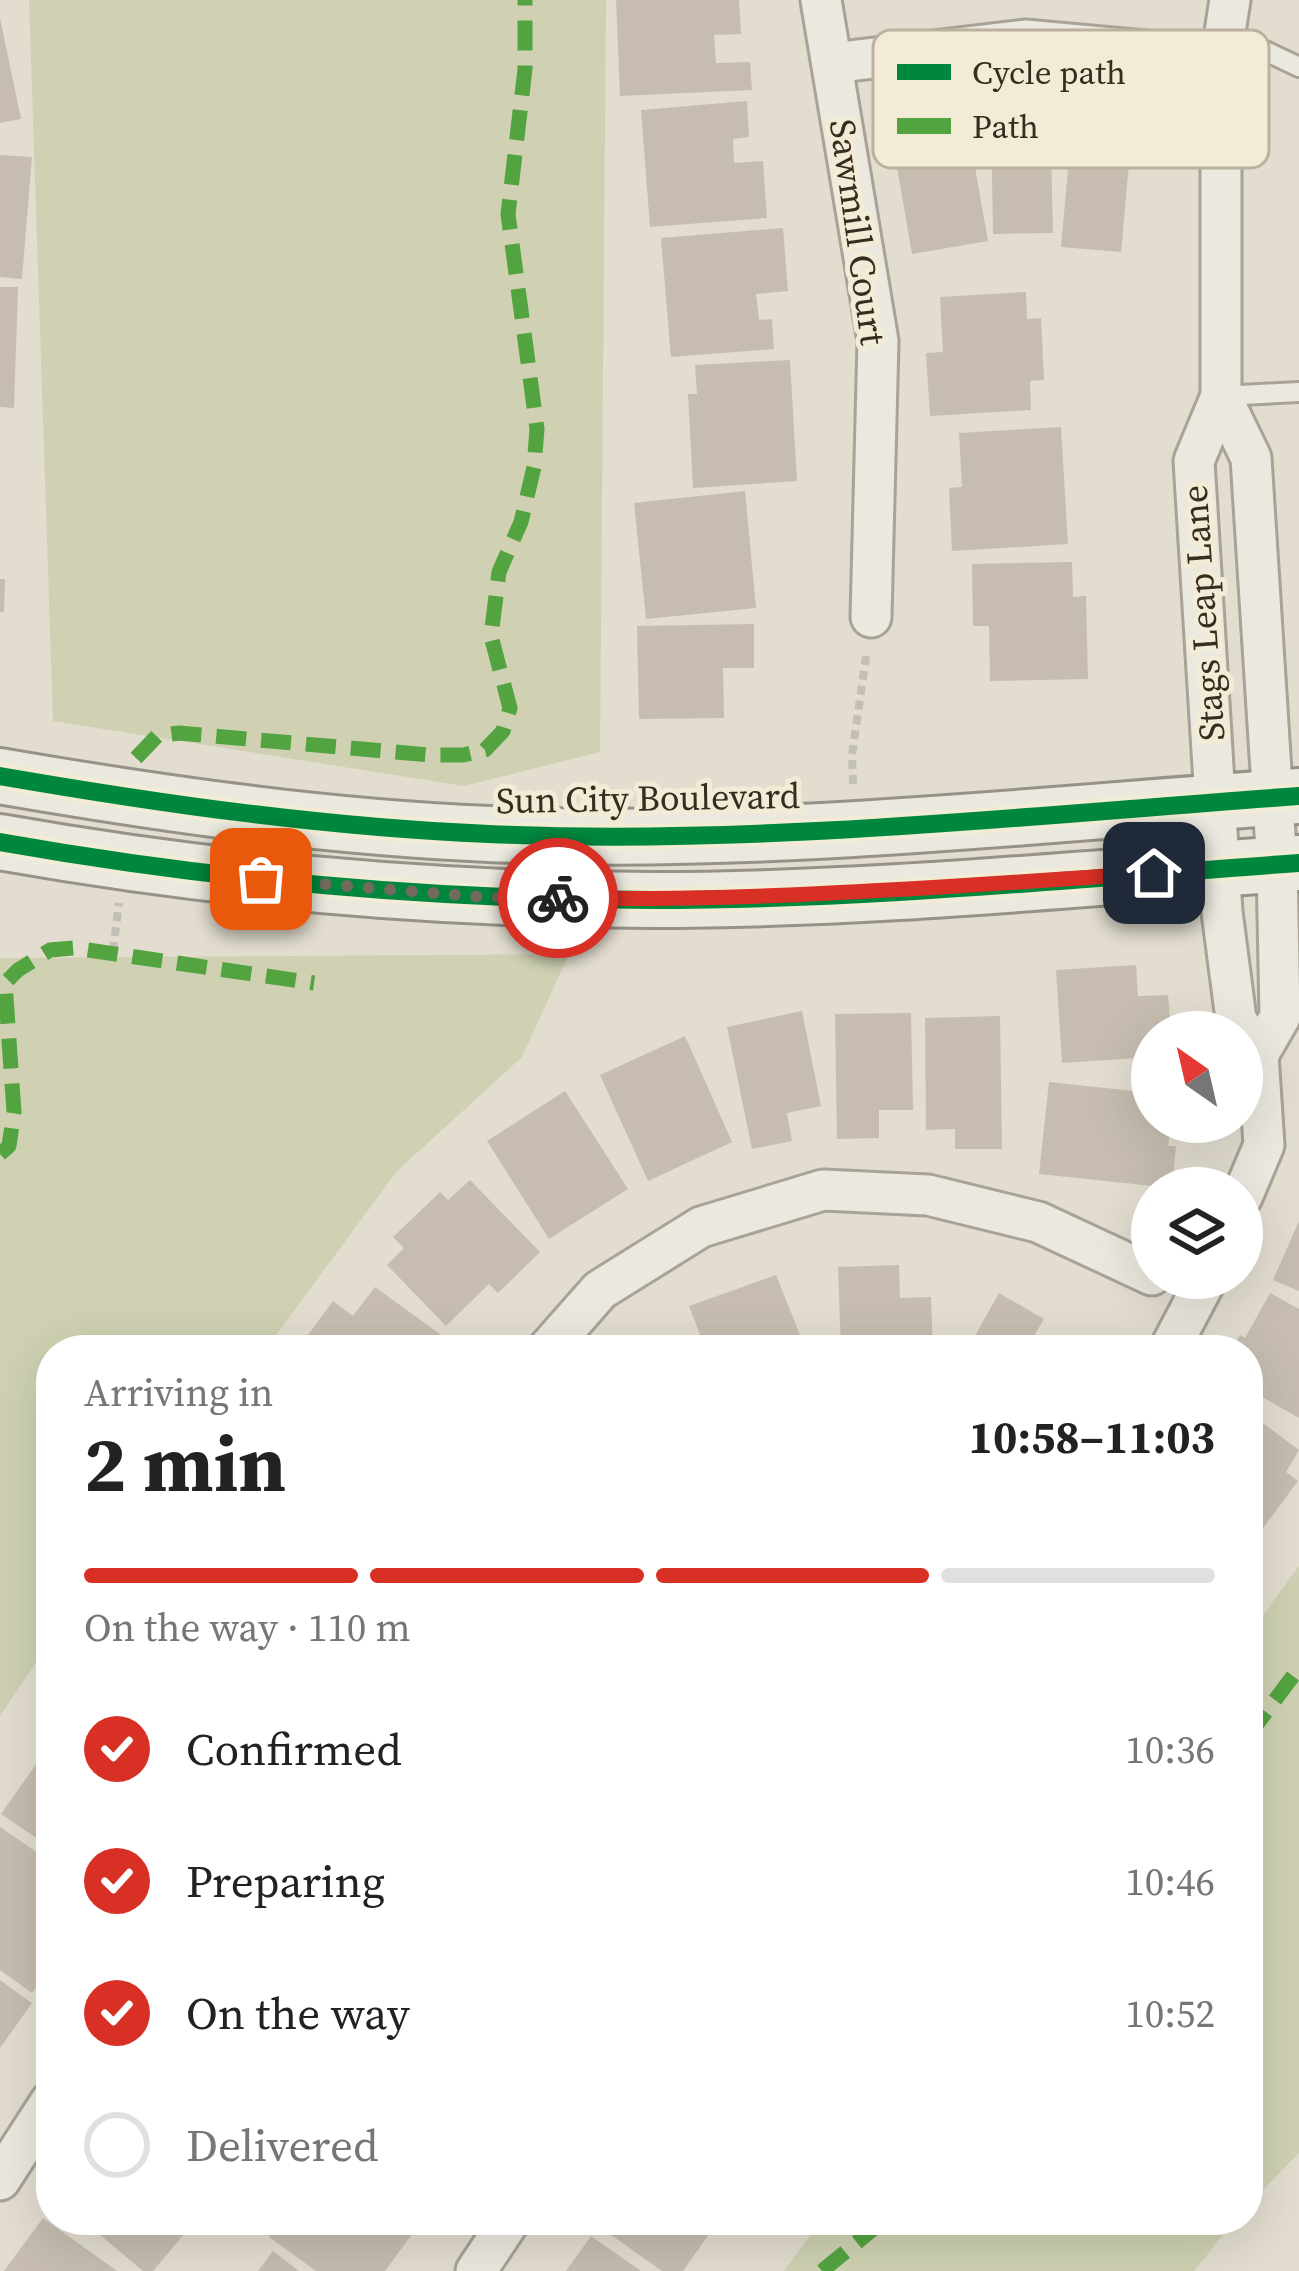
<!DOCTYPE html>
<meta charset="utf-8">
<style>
body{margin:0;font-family:"Source Serif 4",serif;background:#f2f2f2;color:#222;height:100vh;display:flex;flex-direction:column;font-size:45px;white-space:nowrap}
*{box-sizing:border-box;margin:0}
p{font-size:39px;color:#767676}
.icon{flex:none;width:66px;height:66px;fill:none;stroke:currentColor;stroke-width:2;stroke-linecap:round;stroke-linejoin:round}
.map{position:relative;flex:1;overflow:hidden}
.side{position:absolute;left:36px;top:1335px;width:1227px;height:900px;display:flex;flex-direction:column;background:#fff;border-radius:48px;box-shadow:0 12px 48px #0002}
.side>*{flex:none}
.needle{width:78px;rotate:326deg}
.buttons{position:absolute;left:1131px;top:1011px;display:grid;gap:24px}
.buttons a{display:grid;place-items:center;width:132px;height:132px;border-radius:50%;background:#fff;box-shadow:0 12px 48px #0002;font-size:60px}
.pin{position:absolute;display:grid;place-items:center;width:102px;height:102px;color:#fff;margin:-51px;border-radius:24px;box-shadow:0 6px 18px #0006}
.courier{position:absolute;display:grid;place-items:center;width:120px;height:120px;margin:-60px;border:9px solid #d93025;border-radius:50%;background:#fff;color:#222;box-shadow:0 3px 15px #0007}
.summary em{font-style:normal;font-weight:700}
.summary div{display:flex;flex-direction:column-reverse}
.summary{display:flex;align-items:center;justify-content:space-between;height:204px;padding:0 48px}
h1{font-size:78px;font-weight:700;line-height:90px}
.bar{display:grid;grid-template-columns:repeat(4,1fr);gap:18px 12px;align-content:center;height:144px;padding:0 48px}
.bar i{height:15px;border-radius:9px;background:#e0e0e0}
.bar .active{background:#d93025}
.bar p{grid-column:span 4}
ol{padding:0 48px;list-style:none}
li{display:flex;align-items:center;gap:36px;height:132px}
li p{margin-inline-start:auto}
li .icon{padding:12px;border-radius:50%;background:#d93025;color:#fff;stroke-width:4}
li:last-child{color:#767676}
li i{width:66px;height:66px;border:6px solid #e0e0e0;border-radius:50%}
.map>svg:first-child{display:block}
.green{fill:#cfd1b2}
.building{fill:#c6bdb0}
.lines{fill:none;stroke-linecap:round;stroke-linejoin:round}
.lane-casing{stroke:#a8a297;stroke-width:24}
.street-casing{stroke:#a8a297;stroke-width:45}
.secondary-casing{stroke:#979288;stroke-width:60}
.path{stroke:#c3bfb6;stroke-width:8;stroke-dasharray:9 6;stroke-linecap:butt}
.lane{stroke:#ebe8df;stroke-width:18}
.street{stroke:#ebe8df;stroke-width:39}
.secondary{stroke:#ebe8df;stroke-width:54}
.quiet{stroke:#53a441;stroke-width:15;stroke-dasharray:30 15;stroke-linecap:butt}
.cycleway-casing{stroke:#f2ebd5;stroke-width:26}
.cycleway{stroke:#00873e;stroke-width:18}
.done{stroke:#726a5d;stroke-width:12;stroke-dasharray:0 21.6}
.route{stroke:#d93025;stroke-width:15}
.labels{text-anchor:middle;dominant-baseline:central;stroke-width:10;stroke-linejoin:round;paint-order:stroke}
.street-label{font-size:36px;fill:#362c20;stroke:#f2ebd5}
.key{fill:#f2ebd5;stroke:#bab29f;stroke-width:3}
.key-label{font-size:33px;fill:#362c20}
</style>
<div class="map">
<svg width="1299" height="2271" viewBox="0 0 1299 2271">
<rect width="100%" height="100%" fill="#e2ddcf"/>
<g class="green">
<path d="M29,0H606L600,752L464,786L53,721Z"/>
<path d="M569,954L522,1057L397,1171L265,1350H51V1640L0,1716V958Z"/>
<path d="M1299,1566V2153L1248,2205V1636Z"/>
<path d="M821,2220H1235L1194,2271H784Z"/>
</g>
<g class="building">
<path d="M616,0H739L741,34L714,35L716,63L750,62L752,90L620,96Z"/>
<path d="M0,18L21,119L0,123Z"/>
<path d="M747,101L749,137L733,139L734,163L763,161L767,218L650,227L641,110Z"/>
<path d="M1037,114L1038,152L1051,151L1053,233L993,234L991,115Z"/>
<path d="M1073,115L1117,119L1115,140L1131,142L1121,252L1061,247Z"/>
<path d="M966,116L988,241L912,254L893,144L929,138L926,122Z"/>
<path d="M0,155L32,157L22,279L0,277Z"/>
<path d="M783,228L788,291L756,294L759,320L772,319L774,349L671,357L661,238Z"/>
<path d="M0,287H18L14,408L0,407Z"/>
<path d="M1026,292L1027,319L1041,318L1044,380L1030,381L1031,410L930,416L926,353L943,352L940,297Z"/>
<path d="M790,360L797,481L693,488L688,394H697L695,365Z"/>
<path d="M1061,427L1068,544L952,551L949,488L962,487L959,433Z"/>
<path d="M745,491L756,608L646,619L634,503Z"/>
<path d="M1072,562L1073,597L1086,596L1088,679L990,681L989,626H973L972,564Z"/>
<path d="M0,579H5L4,612H0Z"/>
<path d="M754,624V668H723L724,718L639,719L637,626Z"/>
<path d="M1136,965L1138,996L1168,995L1171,1032H1152V1057L1062,1063L1056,970Z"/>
<path d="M802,1011L821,1106L787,1113L792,1141L752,1149L727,1027Z"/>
<path d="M911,1013L913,1110H879V1138L837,1139L835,1014Z"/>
<path d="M1000,1016L1002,1149H955V1129L926,1130L925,1018Z"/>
<path d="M685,1036L732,1142L648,1181L600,1075Z"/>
<path d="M1049,1082L1152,1093V1122H1171L1168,1146H1176L1172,1188L1039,1174Z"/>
<path d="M565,1091L628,1189L549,1239L487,1141Z"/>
<path d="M470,1180L540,1252L498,1293L489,1284L446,1326L387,1265L404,1248L393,1237L440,1192L448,1200Z"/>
<path d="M1299,1221V1291L1273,1280Z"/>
<path d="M899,1265L900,1298L931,1297L933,1350H841L838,1267Z"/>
<path d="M776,1275L806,1350H706L689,1306Z"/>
<path d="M375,1287L462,1350H297L333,1301L353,1316Z"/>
<path d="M999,1293L1044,1319L1028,1346L1035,1350H967Z"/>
<path d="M1270,1293L1299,1309V1418L1248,1389V1350H1231L1240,1335L1245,1338Z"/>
<path d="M1248,1412L1299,1450L1286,1472L1298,1481L1260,1532L1252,1525L1248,1530Z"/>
<path d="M51,1743V1848L1,1814Z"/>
<path d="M0,1827L51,1862V1913L43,1924L51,1930V1966L32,1993L0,1970Z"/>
<path d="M0,1980L32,2003L0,2048Z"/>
<path d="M43,2218L117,2271H4Z"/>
<path d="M82,2220H196L153,2271H143Z"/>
<path d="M281,2220H410L418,2226L385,2271H316L269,2237Z"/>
<path d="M590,2220H719L683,2271H662Z"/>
<path d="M591,2236L641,2271H566Z"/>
<path d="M273,2251L299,2271H258Z"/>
</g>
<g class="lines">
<g class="lane-casing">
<g id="lane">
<path d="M1225,32L1299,67"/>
<path d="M1221,396L1299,392"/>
</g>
</g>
<g class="street-casing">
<g id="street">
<path d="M821,0L878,341L871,617"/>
<path d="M1230,0L1221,58V396L1194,461L1222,912L1236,1019L1258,1055L1264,1145L1242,1197"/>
<path d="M832,63L1025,40L1221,58"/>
<path d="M1221,396L1251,458L1277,865L1280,1017L1258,1055"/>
<path d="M547,1350L600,1290L701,1227L823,1190L928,1195L1038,1222L1152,1275"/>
<path d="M1169,1350L1207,1278"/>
<path d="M0,2180L51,2101"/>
<path d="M476,2271L510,2220"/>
</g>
</g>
<g class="secondary-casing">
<g id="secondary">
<path d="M0,776C162,804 325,827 489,834C758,846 1030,815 1299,796"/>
<path d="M0,842C215,880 434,900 653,900C868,900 1084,878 1299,863"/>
</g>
</g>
<g class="path">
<path d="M853,784L852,755L867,650"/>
<path d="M113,951L119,903"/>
</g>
<use href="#lane" class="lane"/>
<use href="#street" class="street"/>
<use href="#secondary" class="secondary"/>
<g class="quiet">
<path d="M136,758L157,736L179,733L430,755H463L485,750L503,731L510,708L491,636L499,572L521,522L534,467L537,429L508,214L525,69V0"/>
<path d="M0,1154L9,1146L14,1112L5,983L18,970L50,950L74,948L314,983"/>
<path d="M1248,1736L1299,1668"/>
<path d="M822,2271L884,2220"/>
</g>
<g class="cycleway-casing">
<g id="cycleway">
<path d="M0,776C162,804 325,827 489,834C758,846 1030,815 1299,796"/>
<path d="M0,842C215,880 434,900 653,900C868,900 1084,878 1299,863"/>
</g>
</g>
<use href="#cycleway" class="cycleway"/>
</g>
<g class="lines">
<path class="done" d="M261,879L482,897L558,898"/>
<path class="route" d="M558,898C757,902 955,886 1154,873"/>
</g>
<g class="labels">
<g class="street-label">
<text transform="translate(858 232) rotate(82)">Sawmill Court</text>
<text transform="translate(1203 613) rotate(-94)">Stags Leap Lane</text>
<text transform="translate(648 798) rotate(-1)">Sun City Boulevard</text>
</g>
</g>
<rect x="873" y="30" width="396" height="138" rx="18" class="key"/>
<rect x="897" y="64" width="54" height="16" fill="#00873e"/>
<rect x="897" y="118" width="54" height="16" fill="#53a441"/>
<g class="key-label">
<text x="972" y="84">Cycle path</text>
<text x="972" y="138">Path</text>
</g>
</svg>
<div class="buttons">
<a><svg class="needle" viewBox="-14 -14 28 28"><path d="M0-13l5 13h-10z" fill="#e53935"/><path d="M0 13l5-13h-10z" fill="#767676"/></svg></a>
<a><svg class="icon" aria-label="layers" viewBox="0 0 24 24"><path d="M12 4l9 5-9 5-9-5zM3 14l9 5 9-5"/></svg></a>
</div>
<div class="pin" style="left:261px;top:879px;background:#ea580c"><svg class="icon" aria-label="bag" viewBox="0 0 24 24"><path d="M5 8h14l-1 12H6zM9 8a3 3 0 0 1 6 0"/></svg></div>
<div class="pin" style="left:1154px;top:873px;background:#1f2937"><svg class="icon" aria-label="home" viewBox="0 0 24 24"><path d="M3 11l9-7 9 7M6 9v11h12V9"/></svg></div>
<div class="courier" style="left:558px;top:898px"><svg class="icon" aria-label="bike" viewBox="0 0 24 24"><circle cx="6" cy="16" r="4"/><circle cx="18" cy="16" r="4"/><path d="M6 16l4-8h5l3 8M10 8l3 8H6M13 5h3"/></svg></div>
<section class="side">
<div class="summary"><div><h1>2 min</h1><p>Arriving in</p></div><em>10:58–11:03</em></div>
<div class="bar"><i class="active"></i><i class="active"></i><i class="active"></i><i></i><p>On the way · 110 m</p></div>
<ol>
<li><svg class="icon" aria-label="check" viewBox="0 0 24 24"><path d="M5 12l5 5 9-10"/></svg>Confirmed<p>10:36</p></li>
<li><svg class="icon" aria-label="check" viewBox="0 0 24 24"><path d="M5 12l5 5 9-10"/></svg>Preparing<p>10:46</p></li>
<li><svg class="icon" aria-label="check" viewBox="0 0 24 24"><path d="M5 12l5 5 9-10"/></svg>On the way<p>10:52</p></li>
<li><i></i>Delivered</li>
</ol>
</section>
</div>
